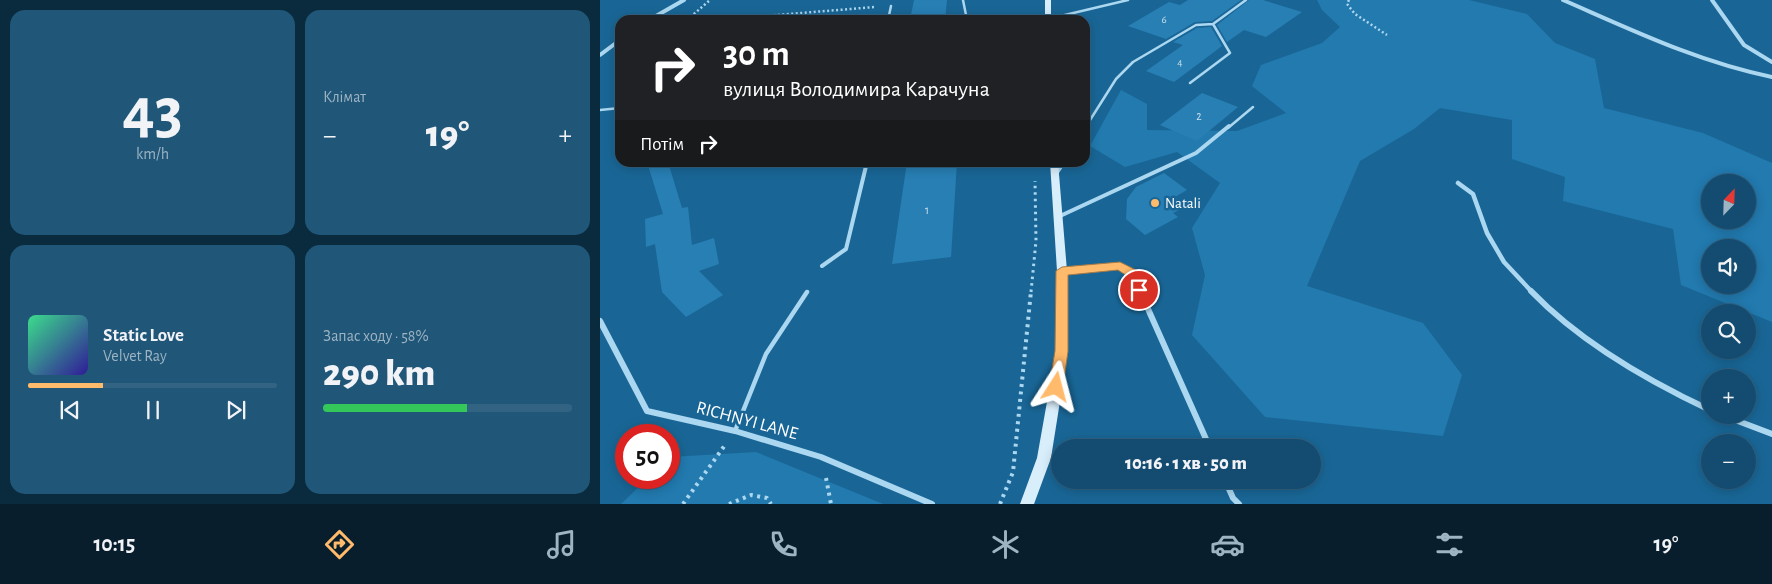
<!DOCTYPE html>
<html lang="uk">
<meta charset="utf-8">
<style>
:root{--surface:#134c70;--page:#205678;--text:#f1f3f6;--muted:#9db4c3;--line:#326383;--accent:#ffba6b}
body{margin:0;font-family:"Alegreya Sans",sans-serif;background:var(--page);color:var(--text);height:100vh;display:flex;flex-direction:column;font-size:19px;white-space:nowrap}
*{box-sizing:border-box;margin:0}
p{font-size:16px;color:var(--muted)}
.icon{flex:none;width:28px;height:28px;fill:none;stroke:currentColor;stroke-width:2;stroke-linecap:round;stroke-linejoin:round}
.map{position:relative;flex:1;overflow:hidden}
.panel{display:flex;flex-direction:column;gap:10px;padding:10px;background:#0a2a3e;width:600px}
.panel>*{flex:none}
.guide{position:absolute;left:15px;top:15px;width:475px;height:152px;border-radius:15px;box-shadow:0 2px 12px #0003,0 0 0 1px var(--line);background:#202124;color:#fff;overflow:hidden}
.needle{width:32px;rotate:23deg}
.controls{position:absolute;left:1101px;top:174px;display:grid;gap:10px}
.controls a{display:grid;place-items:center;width:55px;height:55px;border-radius:50%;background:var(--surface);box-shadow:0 2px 12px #0003,0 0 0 1px var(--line);font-size:25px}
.speed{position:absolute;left:15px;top:424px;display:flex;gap:10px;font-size:25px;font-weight:700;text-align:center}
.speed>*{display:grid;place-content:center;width:65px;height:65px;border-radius:50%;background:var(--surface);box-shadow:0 2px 12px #0003,0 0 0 1px var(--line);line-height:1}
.speed .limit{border:8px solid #d22;background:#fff;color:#111}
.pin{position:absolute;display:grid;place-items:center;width:42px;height:42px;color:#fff;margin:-21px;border:2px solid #fff;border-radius:50%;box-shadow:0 1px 5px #0007}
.me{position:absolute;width:55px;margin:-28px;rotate:9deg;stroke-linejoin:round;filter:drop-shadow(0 0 4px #0008)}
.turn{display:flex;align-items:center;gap:18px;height:105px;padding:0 25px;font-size:22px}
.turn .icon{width:65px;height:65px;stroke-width:2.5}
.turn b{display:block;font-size:35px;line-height:42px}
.then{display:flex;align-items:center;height:48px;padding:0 25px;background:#0003;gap:10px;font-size:19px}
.big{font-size:38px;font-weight:800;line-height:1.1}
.panel .tile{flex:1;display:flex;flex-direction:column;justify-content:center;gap:8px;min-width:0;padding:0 18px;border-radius:15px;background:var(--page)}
.panel .dial{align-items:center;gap:0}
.dial b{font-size:65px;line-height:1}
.song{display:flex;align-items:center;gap:15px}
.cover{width:60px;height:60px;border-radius:8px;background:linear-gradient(135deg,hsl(150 70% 55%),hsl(250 70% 35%))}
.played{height:5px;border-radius:2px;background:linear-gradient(90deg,var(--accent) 30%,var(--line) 30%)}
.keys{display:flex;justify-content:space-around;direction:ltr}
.heat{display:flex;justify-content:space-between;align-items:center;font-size:28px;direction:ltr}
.charge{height:8px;border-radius:4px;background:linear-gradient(90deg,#34c759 58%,var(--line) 0)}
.panel .tiles{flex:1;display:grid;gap:10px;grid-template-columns:repeat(2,1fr)}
.trip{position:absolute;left:451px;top:439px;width:270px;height:50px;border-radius:25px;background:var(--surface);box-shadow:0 2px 12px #0003,0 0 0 1px var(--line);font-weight:800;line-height:50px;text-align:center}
.tab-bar{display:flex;height:80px;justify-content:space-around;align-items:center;background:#081e2d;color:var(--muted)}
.tab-bar .icon{width:35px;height:35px}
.tab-bar .on{color:var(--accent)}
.tab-bar b{font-size:22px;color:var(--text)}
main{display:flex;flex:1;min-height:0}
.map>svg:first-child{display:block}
.green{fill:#227aaf;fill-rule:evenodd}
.building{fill:#287fb4}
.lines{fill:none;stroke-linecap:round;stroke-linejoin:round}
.path-far2{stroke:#abd7f0;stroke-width:2.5;stroke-dasharray:2 2.5;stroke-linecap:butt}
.path-far1{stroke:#abd7f0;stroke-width:3;stroke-dasharray:2.5 4;stroke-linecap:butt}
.path{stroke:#abd7f0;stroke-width:4;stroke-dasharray:3 4.5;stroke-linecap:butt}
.lane-far2{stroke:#abd7f0;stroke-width:2.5}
.lane-far1{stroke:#abd7f0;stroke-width:4}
.lane{stroke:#abd7f0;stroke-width:4.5}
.street-far2{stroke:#abd7f0;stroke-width:4}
.street-far1{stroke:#abd7f0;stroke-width:4.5}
.street{stroke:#abd7f0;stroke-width:6}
.secondary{fill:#d9eefb;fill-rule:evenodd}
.route{fill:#ffba6b;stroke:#a67946}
.poi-dot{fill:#ffba6b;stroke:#196696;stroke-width:2}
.labels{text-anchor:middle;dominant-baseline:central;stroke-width:5;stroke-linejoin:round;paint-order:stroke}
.far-number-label{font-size:11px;fill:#c9dfec}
.number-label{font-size:12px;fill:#c9dfec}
.poi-label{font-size:15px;fill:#fff;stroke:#196696;text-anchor:start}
.near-street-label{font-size:18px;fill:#fff;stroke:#196696}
</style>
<main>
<section class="panel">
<div class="tiles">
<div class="tile dial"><b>43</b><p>km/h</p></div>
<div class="tile"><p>Клімат</p>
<div class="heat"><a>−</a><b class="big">19°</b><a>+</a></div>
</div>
<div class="tile">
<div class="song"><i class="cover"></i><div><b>Static Love</b><p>Velvet Ray</p></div></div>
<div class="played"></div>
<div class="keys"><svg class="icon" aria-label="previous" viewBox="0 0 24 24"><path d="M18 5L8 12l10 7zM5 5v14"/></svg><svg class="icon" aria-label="pause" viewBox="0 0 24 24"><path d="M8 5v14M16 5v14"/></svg><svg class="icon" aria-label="next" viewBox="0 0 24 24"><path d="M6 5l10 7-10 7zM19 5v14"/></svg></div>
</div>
<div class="tile"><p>Запас ходу · 58%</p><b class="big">290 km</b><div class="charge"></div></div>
</div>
</section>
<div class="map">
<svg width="1172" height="504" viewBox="0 0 1172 504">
<rect width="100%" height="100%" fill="#196696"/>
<path class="green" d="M 717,0 L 869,0 L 927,14 L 955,43 L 995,59 L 1004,108 L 1103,133 L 1172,163 L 1172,322 L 1081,285 L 1073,229 L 963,201 L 965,177 L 912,159 L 912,120 L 840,108 L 814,129 L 760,161 L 707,286 L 823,323 L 862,375 L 843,436 L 665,417 L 592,335 L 605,275 L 592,228 L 620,183 L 577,152 L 525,167 L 490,146 L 521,90 L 547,104 L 547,130 L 637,131 L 686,113 L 652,86 L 661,65 L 722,43 L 740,27 L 722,10 ZM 1110,182 L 1148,182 L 1148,220 L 1110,220 ZM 1110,248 L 1148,248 L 1148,285 L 1110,285 Z
M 156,452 L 283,504 L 21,504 L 48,478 L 69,478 L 70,457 Z"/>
<path class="building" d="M 314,0 L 347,0 L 345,20 L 310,20 Z
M 588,0 L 641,0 L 612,21 L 595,22 L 566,39 L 528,26 L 569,2 L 580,5 Z
M 649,0 L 663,0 L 702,12 L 666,37 L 644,30 L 627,42 L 617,25 Z
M 611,27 L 622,46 L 574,82 L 546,71 L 583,45 L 573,42 L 597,28 Z
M 602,93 L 638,107 L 597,141 L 560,125 Z
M 47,162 L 68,162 L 82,208 L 88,207 L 92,245 L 114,238 L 119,264 L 99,271 L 123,295 L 86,317 L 62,292 L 55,244 L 46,247 L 45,219 L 63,214 Z
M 307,162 L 357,162 L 351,257 L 292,264 Z
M 564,173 L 587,190 L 575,197 L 587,206 L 573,213 L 578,217 L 545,235 L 526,219 L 527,199 L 536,187 Z"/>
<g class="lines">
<path class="path-far2" d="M 749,0 L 747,4 L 755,14 L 787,35
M 87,20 L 110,0
M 115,20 L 275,7"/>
<path class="path-far1" d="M 431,292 L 436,241 L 435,181"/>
<path class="path" d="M 226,478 L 231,504
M 83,504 L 125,445
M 129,504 L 151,495 L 167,498 L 171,504
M 400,504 L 413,472 L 431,291"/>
<path class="lane-far2" d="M 363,0 L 367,20
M 448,19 L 528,0
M 288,20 L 291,6
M 590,83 L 630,53 L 613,24
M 0,110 L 20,108
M 485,128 L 516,79 L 533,62 L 596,25 L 613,24 L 646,0
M 628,128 L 653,107"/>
<path class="lane-far1" d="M 485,128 L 486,126
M 456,174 L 464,162
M 460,216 L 596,153 L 629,126
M 222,266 L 246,249 L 267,162"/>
<path class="lane" d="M 135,431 L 166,354 L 207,292"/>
<path class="street-far2" d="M 963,0 C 1032,30 1098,62 1172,77
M 1112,0 L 1144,45 L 1172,62
M 49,20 L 84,0
M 0,55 L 20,40"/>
<path class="street-far1" d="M 858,183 L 873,194 L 887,233 L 904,262 L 932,292
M 462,271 L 520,266 L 532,273 L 540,292"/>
<path class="street" d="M 540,291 L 610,448
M 931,291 C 980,342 1046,380 1110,410
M 0,321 L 47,411 L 135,431 L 221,457 L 332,504
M 1122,415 L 1172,434
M 625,480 L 633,498 L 639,504"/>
<path class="secondary" d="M 445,0 L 451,0 L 451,20 L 445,20 Z
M 450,162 L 458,162 L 467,271 L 468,351 L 451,458 L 434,504 L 420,504 L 437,458 L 456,351 L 457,271 Z"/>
</g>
<path class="route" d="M 520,262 L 536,270 L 545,290 L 544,293 L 535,293 L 527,276 L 518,270 L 468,275 L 468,351 L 463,387 L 461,391 L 451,391 L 449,387 L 455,351 L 456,271 L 462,267 Z"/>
<circle class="poi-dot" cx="555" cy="203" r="5"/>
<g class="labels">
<g class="far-number-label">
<text x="564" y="19">6</text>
<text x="580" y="62">4</text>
</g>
<g class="number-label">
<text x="599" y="116">2</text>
<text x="327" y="210">1</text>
</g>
<g class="poi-label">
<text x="565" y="203">Natali</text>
</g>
<g class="near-street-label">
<text transform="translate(147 421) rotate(15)">RICHNYI LANE</text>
</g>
</g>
</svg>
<div class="controls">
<a><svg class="needle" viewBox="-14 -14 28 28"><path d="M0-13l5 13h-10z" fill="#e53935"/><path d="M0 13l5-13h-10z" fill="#9db4c3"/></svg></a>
<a><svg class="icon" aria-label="sound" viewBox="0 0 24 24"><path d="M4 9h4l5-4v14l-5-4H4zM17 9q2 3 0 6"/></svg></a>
<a><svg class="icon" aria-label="search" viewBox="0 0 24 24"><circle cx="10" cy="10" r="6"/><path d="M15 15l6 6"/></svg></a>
<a>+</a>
<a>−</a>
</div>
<div class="speed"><div class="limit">50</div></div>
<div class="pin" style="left:539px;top:290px;background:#d93025"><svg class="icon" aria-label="arrive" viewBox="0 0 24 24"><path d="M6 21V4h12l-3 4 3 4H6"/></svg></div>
<svg class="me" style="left:456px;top:387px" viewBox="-20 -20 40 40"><path d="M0-17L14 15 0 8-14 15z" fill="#ffba6b" stroke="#fff" stroke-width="4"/></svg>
<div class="trip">10:16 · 1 хв · 50 m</div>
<div class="guide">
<div class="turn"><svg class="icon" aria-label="right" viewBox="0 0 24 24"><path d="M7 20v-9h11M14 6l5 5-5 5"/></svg><div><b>30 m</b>вулиця Володимира Карачуна</div></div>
<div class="then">Потім<svg class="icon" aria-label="right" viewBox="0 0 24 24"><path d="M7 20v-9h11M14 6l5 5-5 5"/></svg></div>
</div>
</div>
</main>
<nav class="tab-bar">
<b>10:15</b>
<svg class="icon on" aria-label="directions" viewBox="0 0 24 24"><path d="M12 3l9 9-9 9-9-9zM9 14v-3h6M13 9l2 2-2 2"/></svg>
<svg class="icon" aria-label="music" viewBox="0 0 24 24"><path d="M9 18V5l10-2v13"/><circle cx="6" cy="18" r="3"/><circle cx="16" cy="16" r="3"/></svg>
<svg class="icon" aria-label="phone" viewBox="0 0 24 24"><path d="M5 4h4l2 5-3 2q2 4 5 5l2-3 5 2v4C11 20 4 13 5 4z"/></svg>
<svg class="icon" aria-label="climate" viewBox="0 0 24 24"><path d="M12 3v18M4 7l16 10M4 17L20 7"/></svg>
<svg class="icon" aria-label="car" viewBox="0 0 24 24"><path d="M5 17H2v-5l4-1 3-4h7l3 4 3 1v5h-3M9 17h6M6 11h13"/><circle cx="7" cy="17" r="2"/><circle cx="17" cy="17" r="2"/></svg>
<svg class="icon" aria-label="filters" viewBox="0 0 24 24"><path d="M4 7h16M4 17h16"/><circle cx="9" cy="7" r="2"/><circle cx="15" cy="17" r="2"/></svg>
<b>19°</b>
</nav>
